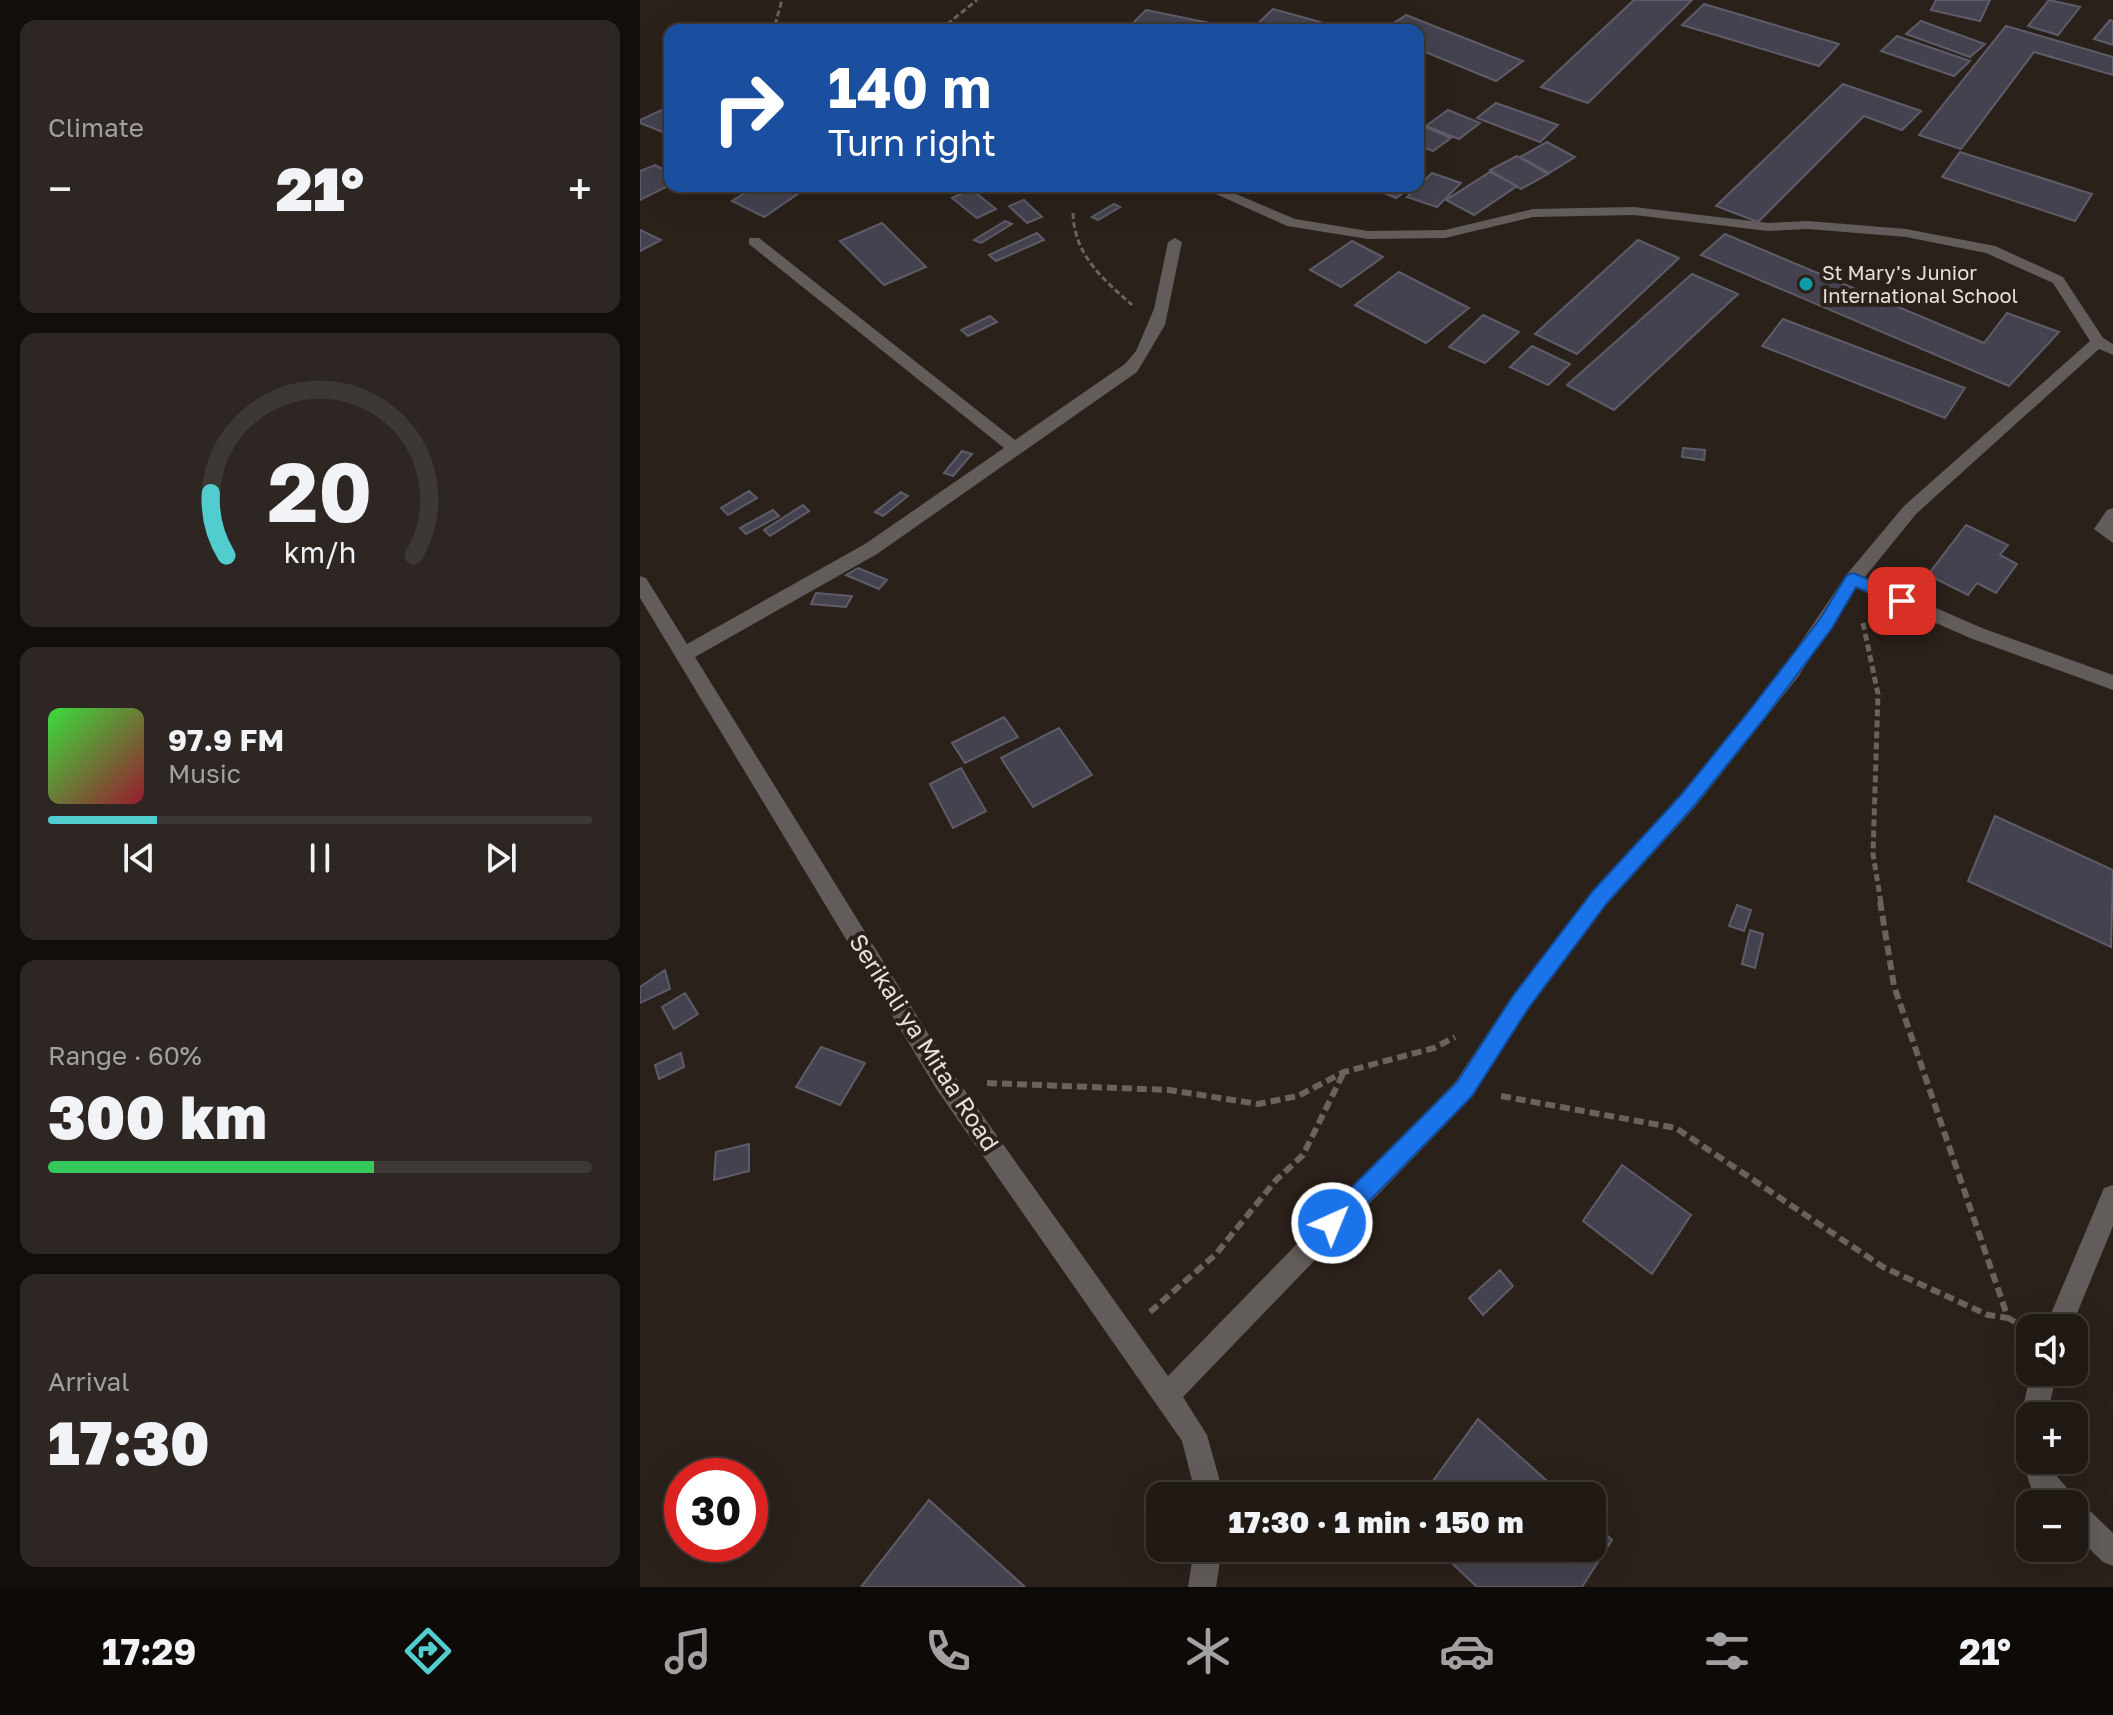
<!DOCTYPE html>
<meta charset="utf-8">
<style>
:root{--surface:#201914;--page:#2d2622;--text:#f1f3f6;--muted:#a2a0a0;--line:#3d3834;--accent:#52cdcf}
body{margin:0;font-family:"Golos Text",sans-serif;background:var(--page);color:var(--text);height:100vh;display:flex;flex-direction:column;font-size:30px;white-space:nowrap}
*{box-sizing:border-box;margin:0}
p{font-size:26px;color:var(--muted)}
.icon{flex:none;width:44px;height:44px;fill:none;stroke:currentColor;stroke-width:2;stroke-linecap:round;stroke-linejoin:round}
.map{position:relative;flex:1;overflow:hidden}
.side{display:flex;flex-direction:column;gap:20px;padding:20px;background:#120e0b;width:640px}
.side>*{flex:none}
.banner{position:absolute;left:24px;top:24px;width:760px;height:168px;border-radius:16px;box-shadow:0 8px 32px #0002,0 0 0 2px var(--line);background:#1a4fa0;color:#fff;overflow:hidden}
.tools{position:absolute;left:1376px;top:1314px;display:grid;gap:16px}
.tools a{display:grid;place-items:center;width:72px;height:72px;border-radius:16px;background:var(--surface);box-shadow:0 8px 32px #0002,0 0 0 2px var(--line);font-size:40px}
.speed{position:absolute;left:24px;top:1458px;display:flex;gap:16px;font-size:40px;font-weight:700;text-align:center}
.speed>*{display:grid;place-content:center;width:104px;height:104px;border-radius:50%;background:var(--surface);box-shadow:0 8px 32px #0002,0 0 0 2px var(--line);line-height:1}
.speed .limit{border:12px solid #d22;background:#fff;color:#111}
.pin{position:absolute;display:grid;place-items:center;width:68px;height:68px;color:#fff;margin:-34px;border-radius:16px;box-shadow:0 4px 12px #0006}
.me{position:absolute;width:88px;margin:-44px;rotate:44deg;stroke-linejoin:round;filter:drop-shadow(0 0 6px #0008)}
.turn{display:flex;align-items:center;gap:28px;height:168px;padding:0 32px;font-size:36px}
.turn .icon{width:104px;height:104px;stroke-width:2.5}
.turn b{display:block;font-size:56px;line-height:68px}
.big{font-size:60px;font-weight:800;line-height:1.1}
.side .widget{flex:1;display:flex;flex-direction:column;justify-content:center;gap:12px;min-width:0;padding:0 28px;border-radius:16px;background:var(--page)}
.side .dial{align-items:center;gap:0}
.dial svg{height:208px;overflow:visible;fill:none;stroke:var(--line);stroke-width:7;stroke-linecap:round;text-anchor:middle}
.dial text{fill:var(--text);stroke:none}
.song{display:flex;align-items:center;gap:24px}
.cover{width:96px;height:96px;border-radius:12px;background:linear-gradient(135deg,hsl(120 70% 55%),hsl(350 70% 35%))}
.played{height:8px;border-radius:4px;background:linear-gradient(90deg,var(--accent) 20%,var(--line) 20%)}
.keys{display:flex;justify-content:space-around;direction:ltr}
.heat{display:flex;justify-content:space-between;align-items:center;font-size:44px;direction:ltr}
.charge{height:12px;border-radius:6px;background:linear-gradient(90deg,#34c759 60%,var(--line) 0)}
.trip{position:absolute;left:506px;top:1482px;width:460px;height:80px;border-radius:16px;background:var(--surface);box-shadow:0 8px 32px #0002,0 0 0 2px var(--line);font-weight:800;line-height:80px;text-align:center}
.tab-bar{display:flex;height:128px;justify-content:space-around;align-items:center;background:#0d0a08;color:var(--muted)}
.tab-bar .icon{width:56px;height:56px}
.tab-bar .selected{color:var(--accent)}
.tab-bar b{font-size:36px;color:var(--text)}
main{display:flex;flex:1;min-height:0}
.map>svg:first-child{display:block}
.building{fill:#44424e;stroke:#5e5c68;stroke-width:2}
.lines{fill:none;stroke-linecap:round;stroke-linejoin:round}
.path-far2{stroke:#6b625d;stroke-width:3;stroke-dasharray:6 3;stroke-linecap:butt}
.path-far1{stroke:#6b625d;stroke-width:5;stroke-dasharray:7 4;stroke-linecap:butt}
.path{stroke:#6b625d;stroke-width:6;stroke-dasharray:10 5;stroke-linecap:butt}
.minor{fill:#625c5a;fill-rule:evenodd}
.route{fill:#1a73e8;stroke:#114b97;stroke-width:2}
.culture-dot{fill:#0f9aa8;stroke:#2b211b;stroke-width:3}
.labels{text-anchor:middle;dominant-baseline:central;stroke-width:8;stroke-linejoin:round;paint-order:stroke}
.far-poi-label{font-size:20px;fill:#e6dfdb;stroke:#2b211b;text-anchor:start}
.street-label{font-size:24px;fill:#e6dfdb;stroke:#2b211b}
</style>
<main>
<section class="side">
<div class="widget"><p>Climate</p>
<div class="heat"><a>−</a><b class="big">21°</b><a>+</a></div>
</div>
<div class="widget dial"><svg viewBox="0 0 100 80">
<path d="M14 69A42 42 0 1 1 86 69"/>
<path d="M14 69A42 42 0 0 1 8 45" stroke="#52cdcf"/>
<text x="50" y="56" font-size="32" font-weight="700">20</text>
<text x="50" y="72" font-size="11">km/h</text>
</svg></div>
<div class="widget">
<div class="song"><i class="cover"></i><div><b>97.9 FM</b><p>Music</p></div></div>
<div class="played"></div>
<div class="keys"><svg class="icon" aria-label="previous" viewBox="0 0 24 24"><path d="M18 5L8 12l10 7zM5 5v14"/></svg><svg class="icon" aria-label="pause" viewBox="0 0 24 24"><path d="M8 5v14M16 5v14"/></svg><svg class="icon" aria-label="next" viewBox="0 0 24 24"><path d="M6 5l10 7-10 7zM19 5v14"/></svg></div>
</div>
<div class="widget"><p>Range · 60%</p><b class="big">300 km</b><div class="charge"></div></div>
<div class="widget"><p>Arrival</p><b class="big">17:30</b></div>
</section>
<div class="map">
<svg width="1473" height="1587" viewBox="0 0 1473 1587">
<rect width="100%" height="100%" fill="#2b211b"/>
<path class="building" d="M 994,0 L 1052,0 L 948,103 L 901,87 Z
M 1296,0 L 1350,0 L 1340,21 L 1291,10 Z
M 1409,0 L 1440,7 L 1418,35 L 1388,26 Z
M 1064,4 L 1199,44 L 1179,66 L 1042,25 Z
M 633,9 L 680,22 L 671,30 L 611,30 Z
M 506,10 L 574,24 L 569,30 L 486,30 Z
M 766,15 L 883,61 L 856,81 L 778,49 L 778,30 L 743,30 Z
M 1470,20 L 1473,21 L 1473,45 L 1454,39 Z
M 1281,21 L 1345,44 L 1330,57 L 1266,34 Z
M 1366,26 L 1473,57 L 1473,75 L 1394,52 L 1321,149 L 1279,135 Z
M 1257,36 L 1330,61 L 1314,76 L 1241,51 Z
M 1203,84 L 1281,111 L 1262,130 L 1224,116 L 1118,222 L 1076,206 Z
M 856,103 L 918,125 L 900,142 L 837,118 Z
M 30,106 L 30,135 L 0,123 L 0,120 Z
M 808,110 L 840,123 L 819,139 L 786,126 Z
M 778,124 L 811,138 L 793,151 L 778,145 Z
M 907,142 L 935,157 L 909,173 L 880,157 Z
M 1320,152 L 1452,194 L 1435,221 L 1302,177 Z
M 877,156 L 908,174 L 881,189 L 850,170 Z
M 15,165 L 30,173 L 30,185 L 0,200 L 0,171 Z
M 850,172 L 877,186 L 834,215 L 806,200 Z
M 792,173 L 821,183 L 797,207 L 767,197 Z
M 116,186 L 166,186 L 168,187 L 124,217 L 92,201 Z
M 738,186 L 772,186 L 756,198 L 735,189 Z
M 331,189 L 356,209 L 337,218 L 312,198 Z
M 384,200 L 402,217 L 387,223 L 369,206 Z
M 474,204 L 480,207 L 458,220 L 452,217 Z
M 365,221 L 372,224 L 341,243 L 334,240 Z
M 242,223 L 286,267 L 244,285 L 200,241 Z
M 0,230 L 21,240 L 0,251 Z
M 397,233 L 404,240 L 356,261 L 349,255 Z
M 1085,234 L 1344,343 L 1367,313 L 1419,332 L 1369,386 L 1061,255 Z
M 998,240 L 1039,258 L 937,354 L 895,334 Z
M 712,241 L 743,257 L 701,287 L 670,270 Z
M 759,272 L 829,308 L 786,343 L 715,305 Z
M 1052,274 L 1098,294 L 974,410 L 927,385 Z
M 843,315 L 879,332 L 845,363 L 809,347 Z
M 350,316 L 357,322 L 328,336 L 321,330 Z
M 1143,319 L 1325,388 L 1305,418 L 1122,346 Z
M 892,346 L 930,364 L 908,385 L 870,367 Z
M 1043,448 L 1065,450 L 1064,460 L 1042,457 Z
M 322,451 L 332,454 L 313,476 L 304,473 Z
M 109,491 L 117,498 L 88,515 L 81,508 Z
M 261,492 L 268,496 L 243,516 L 235,512 Z
M 163,505 L 169,511 L 130,536 L 124,530 Z
M 133,510 L 139,516 L 106,534 L 100,528 Z
M 1326,525 L 1368,545 L 1360,555 L 1377,564 L 1356,593 L 1337,583 L 1328,595 L 1288,575 Z
M 218,568 L 247,580 L 239,589 L 206,575 Z
M 176,593 L 212,596 L 206,607 L 171,604 Z
M 364,717 L 378,737 L 325,763 L 312,743 Z
M 419,728 L 452,775 L 393,807 L 361,758 Z
M 321,768 L 346,811 L 313,828 L 290,784 Z
M 1355,816 L 1473,870 L 1471,947 L 1328,881 Z
M 1097,905 L 1111,910 L 1104,931 L 1089,926 Z
M 1110,930 L 1123,934 L 1115,968 L 1102,964 Z
M 25,970 L 30,989 L 0,1003 L 0,987 Z
M 45,993 L 58,1014 L 34,1029 L 22,1007 Z
M 181,1047 L 225,1063 L 200,1105 L 156,1087 Z
M 41,1053 L 44,1067 L 19,1079 L 15,1065 Z
M 109,1144 L 109,1171 L 74,1180 L 76,1152 Z
M 982,1165 L 1051,1215 L 1012,1274 L 943,1221 Z
M 860,1270 L 873,1286 L 843,1315 L 829,1298 Z
M 838,1419 L 924,1496 L 782,1496 Z
M 289,1500 L 385,1587 L 221,1587 Z
M 952,1522 L 972,1540 L 942,1587 L 837,1587 L 796,1548 L 952,1548 Z"/>
<g class="lines">
<path class="path-far2" d="M 135,25 L 142,0
M 300,30 L 337,0
M 433,213 C 434,255 463,279 492,305"/>
<path class="path-far1" d="M 1223,623 L 1238,694 L 1233,854 L 1241,903"/>
<path class="path" d="M 1240,901 L 1254,986 L 1368,1318 L 1382,1326
M 347,1083 L 529,1090 L 618,1104 L 658,1096 L 704,1072 L 794,1048 L 815,1037
M 861,1096 L 1036,1128 L 1243,1267 L 1348,1315 L 1368,1318
M 510,1312 L 576,1254 L 636,1180 L 663,1155 L 703,1074"/>
<path class="minor" d="M 558,186 L 577,186 L 655,219 L 728,231 L 805,230 L 893,209 L 994,207 L 1128,223 L 1168,221 L 1266,229 L 1355,246 L 1423,277 L 1463,338 L 1473,344 L 1473,355 L 1459,349 L 1276,514 L 1225,577 L 1342,628 L 1473,675 L 1473,690 L 1330,638 L 1216,588 L 1158,677 L 1055,807 L 967,904 L 888,1010 L 832,1097 L 543,1397 L 567,1435 L 584,1496 L 556,1496 L 542,1441 L 297,1090 L 0,598 L 0,576 L 6,578 L 47,644 L 225,544 L 364,448 L 109,244 L 109,238 L 119,238 L 375,440 L 485,364 L 496,351 L 514,309 L 528,242 L 535,238 L 542,242 L 525,325 L 497,372 L 237,554 L 55,657 L 313,1074 L 528,1376 L 816,1081 L 872,996 L 953,890 L 1041,795 L 1144,667 L 1207,574 L 1264,506 L 1450,341 L 1413,283 L 1346,253 L 1266,237 L 1168,229 L 1128,231 L 994,215 L 893,217 L 805,238 L 728,239 L 647,226 Z
M 1473,508 L 1473,543 L 1454,529 L 1467,510 Z
M 1473,1185 L 1473,1226 L 1431,1328 L 1405,1328 L 1464,1188 Z
M 1391,1372 L 1417,1372 L 1407,1416 L 1390,1416 L 1390,1460 L 1408,1460 C 1414,1478 1429,1486 1436,1502 L 1444,1505 L 1473,1533 L 1473,1566 L 1463,1562 L 1434,1534 L 1434,1504 L 1404,1504 L 1393,1494 L 1382,1460 L 1384,1455 C 1374,1447 1374,1431 1384,1422 L 1381,1416 Z
M 554,1548 L 582,1548 L 576,1587 L 548,1587 Z"/>
</g>
<path class="route" d="M 1213,573 L 1268,596 L 1271,601 L 1262,607 L 1216,587 L 1192,628 L 1123,720 L 1054,806 L 967,903 L 887,1010 L 832,1096 L 700,1231 L 692,1234 L 684,1231 L 681,1223 L 684,1215 L 817,1082 L 873,996 L 953,891 L 1041,795 L 1110,710 L 1180,619 L 1207,575 Z"/>
<circle class="culture-dot" cx="1166" cy="284" r="8"/>
<g class="labels">
<g class="far-poi-label">
<text x="1182" y="272">St Mary's Junior<tspan x="1182" dy="23">International School</tspan></text>
</g>
<g class="street-label">
<text transform="translate(285 1042) rotate(57)">Serikali ya Mitaa Road</text>
</g>
</g>
</svg>
<div class="tools">
<a><svg class="icon" aria-label="sound" viewBox="0 0 24 24"><path d="M4 9h4l5-4v14l-5-4H4zM17 9q2 3 0 6"/></svg></a>
<a>+</a>
<a>−</a>
</div>
<div class="speed"><div class="limit">30</div></div>
<div class="pin" style="left:1262px;top:601px;background:#d93025"><svg class="icon" aria-label="arrive" viewBox="0 0 24 24"><path d="M6 21V4h12l-3 4 3 4H6"/></svg></div>
<svg class="me" style="left:692px;top:1223px" viewBox="-20 -20 40 40"><circle r="17" fill="#1a73e8" stroke="#fff" stroke-width="3"/><path d="M0-11L8 9 0 5-8 9z" fill="#fff"/></svg>
<div class="trip">17:30 · 1 min · 150 m</div>
<div class="banner">
<div class="turn"><svg class="icon" aria-label="right" viewBox="0 0 24 24"><path d="M7 20v-9h11M14 6l5 5-5 5"/></svg><div><b>140 m</b>Turn right</div></div>
</div>
</div>
</main>
<nav class="tab-bar">
<b>17:29</b>
<svg class="icon selected" aria-label="directions" viewBox="0 0 24 24"><path d="M12 3l9 9-9 9-9-9zM9 14v-3h6M13 9l2 2-2 2"/></svg>
<svg class="icon" aria-label="music" viewBox="0 0 24 24"><path d="M9 18V5l10-2v13"/><circle cx="6" cy="18" r="3"/><circle cx="16" cy="16" r="3"/></svg>
<svg class="icon" aria-label="phone" viewBox="0 0 24 24"><path d="M5 4h4l2 5-3 2q2 4 5 5l2-3 5 2v4C11 20 4 13 5 4z"/></svg>
<svg class="icon" aria-label="climate" viewBox="0 0 24 24"><path d="M12 3v18M4 7l16 10M4 17L20 7"/></svg>
<svg class="icon" aria-label="car" viewBox="0 0 24 24"><path d="M5 17H2v-5l4-1 3-4h7l3 4 3 1v5h-3M9 17h6M6 11h13"/><circle cx="7" cy="17" r="2"/><circle cx="17" cy="17" r="2"/></svg>
<svg class="icon" aria-label="filters" viewBox="0 0 24 24"><path d="M4 7h16M4 17h16"/><circle cx="9" cy="7" r="2"/><circle cx="15" cy="17" r="2"/></svg>
<b>21°</b>
</nav>
